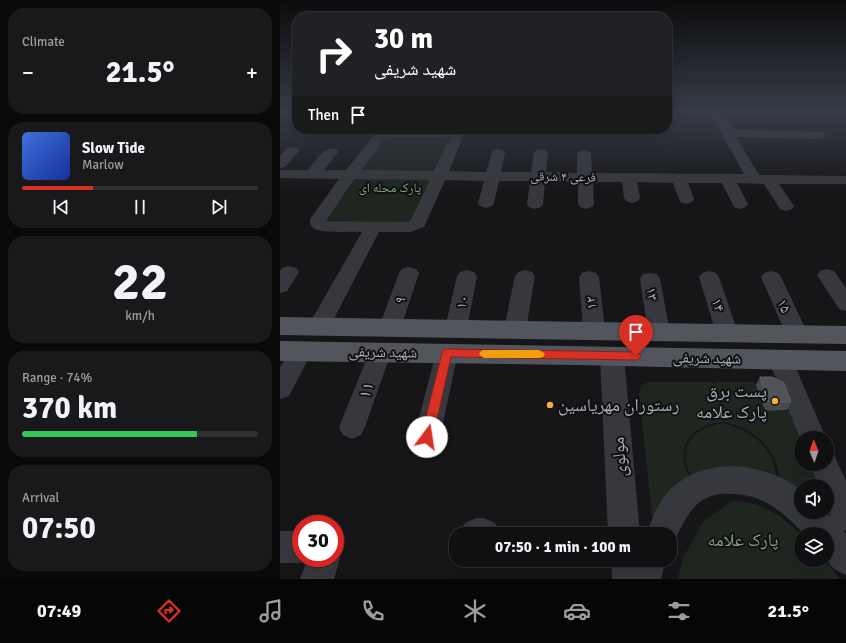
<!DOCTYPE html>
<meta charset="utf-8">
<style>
:root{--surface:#101012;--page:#19191b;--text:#f1f3f6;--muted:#9c9d9f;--line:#303032;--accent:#d93025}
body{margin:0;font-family:Signika,"Noto Naskh Arabic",sans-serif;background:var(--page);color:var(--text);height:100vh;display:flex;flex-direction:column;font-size:15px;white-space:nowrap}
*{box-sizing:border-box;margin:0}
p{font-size:13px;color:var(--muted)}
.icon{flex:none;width:22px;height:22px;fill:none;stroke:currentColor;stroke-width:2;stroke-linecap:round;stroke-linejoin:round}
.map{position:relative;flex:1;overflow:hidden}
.sheet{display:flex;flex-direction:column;gap:8px;padding:8px;background:#09090a;width:280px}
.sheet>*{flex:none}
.guide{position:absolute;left:12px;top:12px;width:380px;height:122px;border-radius:16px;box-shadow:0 4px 16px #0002,0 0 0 1px var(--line);background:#202124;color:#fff;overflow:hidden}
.needle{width:26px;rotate:358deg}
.tools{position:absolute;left:514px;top:431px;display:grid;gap:8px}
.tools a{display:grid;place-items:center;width:40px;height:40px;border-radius:50%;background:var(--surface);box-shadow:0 4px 16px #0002,0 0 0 1px var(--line);font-size:20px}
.speed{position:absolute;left:12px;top:515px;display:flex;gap:8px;font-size:20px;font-weight:700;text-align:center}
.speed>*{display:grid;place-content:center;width:52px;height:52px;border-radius:50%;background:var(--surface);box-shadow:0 4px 16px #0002,0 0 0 1px var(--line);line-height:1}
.speed .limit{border:6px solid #d22;background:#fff;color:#111}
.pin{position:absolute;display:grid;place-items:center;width:34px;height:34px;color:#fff;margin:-41px -17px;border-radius:50% 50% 50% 0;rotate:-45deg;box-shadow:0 0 4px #0007}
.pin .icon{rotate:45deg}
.me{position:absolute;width:44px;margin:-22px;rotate:14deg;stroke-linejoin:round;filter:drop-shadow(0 0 3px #0008)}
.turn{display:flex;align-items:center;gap:14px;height:84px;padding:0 16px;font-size:18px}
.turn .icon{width:52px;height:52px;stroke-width:2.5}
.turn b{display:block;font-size:28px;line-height:34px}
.then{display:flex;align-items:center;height:38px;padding:0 16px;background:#0003;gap:8px;font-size:15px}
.big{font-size:30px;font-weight:800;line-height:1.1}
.sheet .card{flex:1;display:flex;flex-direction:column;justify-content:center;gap:6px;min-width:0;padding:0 14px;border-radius:16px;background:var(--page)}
.sheet .dial{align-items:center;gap:0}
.dial b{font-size:52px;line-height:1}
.song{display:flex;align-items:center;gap:12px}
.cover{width:48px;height:48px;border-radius:6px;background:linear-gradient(135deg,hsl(220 70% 55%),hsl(230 70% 35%))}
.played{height:4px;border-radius:2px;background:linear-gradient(90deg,var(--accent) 30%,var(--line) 30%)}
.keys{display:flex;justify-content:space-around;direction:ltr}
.heat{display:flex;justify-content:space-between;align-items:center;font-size:22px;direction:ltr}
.charge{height:6px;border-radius:3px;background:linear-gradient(90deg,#34c759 74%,var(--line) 0)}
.trip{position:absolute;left:169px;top:527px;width:228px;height:40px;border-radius:16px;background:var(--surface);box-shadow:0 4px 16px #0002,0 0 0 1px var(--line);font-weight:800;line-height:40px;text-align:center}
.tab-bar{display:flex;height:64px;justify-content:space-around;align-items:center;background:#060607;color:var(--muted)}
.tab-bar .icon{width:28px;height:28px}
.tab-bar .on{color:var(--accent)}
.tab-bar b{font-size:18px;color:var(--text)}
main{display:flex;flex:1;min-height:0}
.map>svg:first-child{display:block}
.green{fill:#1e261f}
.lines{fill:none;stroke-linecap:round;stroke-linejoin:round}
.minor{fill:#37383d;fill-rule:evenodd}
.major{fill:#53555c;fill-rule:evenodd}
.wall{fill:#47494d}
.building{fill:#525359;stroke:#5f6168}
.route{fill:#d93025;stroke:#8d1f18}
.slow{fill:#f59e0b}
.poi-dot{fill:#f2b134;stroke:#111113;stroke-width:1.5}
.labels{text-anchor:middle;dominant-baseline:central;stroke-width:4;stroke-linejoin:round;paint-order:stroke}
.far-street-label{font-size:13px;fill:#a8adb8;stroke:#111113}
.far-park-label{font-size:13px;fill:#7fa381;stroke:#111113}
.street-label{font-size:15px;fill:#a8adb8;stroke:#111113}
.near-street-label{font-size:18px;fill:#a8adb8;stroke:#111113}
.near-poi-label{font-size:18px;fill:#a8adb8;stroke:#111113;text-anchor:end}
.near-park-label{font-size:18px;fill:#7fa381;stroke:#111113}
</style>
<main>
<section class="sheet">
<div class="card"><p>Climate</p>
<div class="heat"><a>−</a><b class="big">21.5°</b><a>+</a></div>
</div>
<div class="card">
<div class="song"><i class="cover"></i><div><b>Slow Tide</b><p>Marlow</p></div></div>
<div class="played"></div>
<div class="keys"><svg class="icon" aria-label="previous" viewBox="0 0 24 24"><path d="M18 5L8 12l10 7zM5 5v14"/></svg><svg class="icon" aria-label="pause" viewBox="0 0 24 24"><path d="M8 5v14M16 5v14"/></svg><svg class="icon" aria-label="next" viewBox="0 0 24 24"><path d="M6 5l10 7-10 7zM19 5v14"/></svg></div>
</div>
<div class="card dial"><b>22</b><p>km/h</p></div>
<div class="card"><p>Range · 74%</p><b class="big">370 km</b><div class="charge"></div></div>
<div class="card"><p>Arrival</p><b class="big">07:50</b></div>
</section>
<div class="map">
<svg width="566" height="579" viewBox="0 0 566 579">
<rect width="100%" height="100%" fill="#161618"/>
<path class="green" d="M 106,135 L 170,136 L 132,223 L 43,220 Z
M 368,382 L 431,382 L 433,383 L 444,422 C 409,425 394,448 410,479 L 373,525 L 359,393 L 361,386 Z
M 435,382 L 475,382 L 485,411 L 513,411 L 521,438 L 521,464 L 533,464 L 541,486 L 521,486 L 521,494 L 500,482 C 497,448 476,430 445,422 L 434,383 Z
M 444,423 C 475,432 495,449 497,482 L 413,479 C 395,449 412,427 444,423 Z
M 452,501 C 481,501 501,515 521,534 L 521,560 L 545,560 L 560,579 L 398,579 L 403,558 L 422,523 Z"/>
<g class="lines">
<path class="minor" d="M 429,111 L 441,111 L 452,129 L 544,132 L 545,135 L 544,138 L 539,139 L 456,137 L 479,175 L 566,176 L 566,184 L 499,184 L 514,206 L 512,209 L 506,211 L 500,209 L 484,184 L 457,183 L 468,204 L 466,207 L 460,209 L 454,207 L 442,183 L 408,183 L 414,199 L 412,202 L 406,204 L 400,202 L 393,183 L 357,182 L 360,198 L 358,201 L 352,203 L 346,201 L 344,198 L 342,182 L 313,182 L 314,204 L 312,207 L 306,209 L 300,207 L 298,204 L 298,182 L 265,181 L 263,204 L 261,207 L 255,209 L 249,207 L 247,204 L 250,181 L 219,181 L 214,203 L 212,206 L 206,208 L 200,206 L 198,203 L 204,181 L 165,180 L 144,227 L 131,232 L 99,232 L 47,332 L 39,334 L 31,332 L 28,326 L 82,232 C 71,231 41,234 33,228 C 30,225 30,223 30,219 L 59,179 L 0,178 L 0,170 L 28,170 C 36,161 43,146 56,149 L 58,152 L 44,170 L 66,170 L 98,130 L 169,129 L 180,131 L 183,137 L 169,171 L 206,172 L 213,150 L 218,149 L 223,150 L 225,153 L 221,172 L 251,172 L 254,153 L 256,150 L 261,149 L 266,150 L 268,153 L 266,172 L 297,173 L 297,154 L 299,151 L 304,150 L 309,151 L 311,154 L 312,173 L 464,174 ZM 107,137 L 170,137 L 154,171 L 81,170 ZM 74,179 L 150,180 L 131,220 L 128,222 L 46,221 Z
M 12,147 L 17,148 L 19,151 L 5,167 L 0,168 L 0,156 L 7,148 Z
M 9,266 L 16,268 L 19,272 L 7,291 L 0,293 L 0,271 L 2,268 Z
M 129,267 L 136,269 L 139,273 L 121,327 L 118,333 L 110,335 L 102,333 L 99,327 L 119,273 L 122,269 Z
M 547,269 L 554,271 L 566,288 L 566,311 L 559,309 L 537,275 L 540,271 Z
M 187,270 L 194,272 L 197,276 L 187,328 L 184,334 L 176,336 L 168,334 L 165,328 L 177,276 L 180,272 Z
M 245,270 L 252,272 L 255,276 L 246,329 L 243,335 L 235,337 L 227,335 L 224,329 L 235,276 L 238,272 Z
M 309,271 L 316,273 L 319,277 L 325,330 L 322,336 L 314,338 L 306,336 L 303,330 L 299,277 L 302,273 Z
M 429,271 L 436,273 L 439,277 L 458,333 L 455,339 L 447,341 L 439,339 L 436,333 L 419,277 L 422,273 Z
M 491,271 L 498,273 L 501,277 L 528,334 L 525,340 L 517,342 L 509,340 L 506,334 L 481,277 L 484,273 Z
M 370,273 L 377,274 L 380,279 L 390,332 L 387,338 L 379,340 L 371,338 L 368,332 L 360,279 L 363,274 Z
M 21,343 L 29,346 L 32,352 L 9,396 L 0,399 L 0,367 L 13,346 Z
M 100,344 L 108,347 L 111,353 L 85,427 L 81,435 L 72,439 L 63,435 L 59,427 L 89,353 L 92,347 Z
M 167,344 L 175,347 L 178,353 L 160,437 L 156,446 L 147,449 L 138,446 L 134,437 L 156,353 L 159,347 Z
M 332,347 L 340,350 L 344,356 L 360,534 L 328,534 L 320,356 L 324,350 Z
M 500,350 L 508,353 L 512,359 L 546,438 L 521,438 L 521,441 L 488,359 L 492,353 Z
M 547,452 L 554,455 L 566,481 L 566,531 L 563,530 L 566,534 L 566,575 C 542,565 547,557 547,534 L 524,534 C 503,512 483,494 451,494 C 441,493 430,495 421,501 C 407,512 400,529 393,545 L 390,546 L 390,534 L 366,534 C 372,520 377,505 387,493 C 422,455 482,461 521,490 L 521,512 L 546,512 L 551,517 L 547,507 L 547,486 L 539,486 L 530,464 L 547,464 Z
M 196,518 L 204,518 L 215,523 L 220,534 L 180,534 L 185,523 Z
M 0,531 L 21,531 L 21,558 L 55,558 L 55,547 L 60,558 L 54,579 L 20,579 L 27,560 L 21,563 L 0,563 Z
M 331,560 L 386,560 L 381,579 L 332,579 Z"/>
<path class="major" d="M 0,317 L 566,326 L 566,344 L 0,335 Z
M 0,341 L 566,351 L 566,371 L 296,365 L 0,361 Z"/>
</g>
<path class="wall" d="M 480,377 L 511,402 L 507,410 L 485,411 L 476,385 Z"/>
<path class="building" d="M 480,377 L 492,377 L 504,383 L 511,402 L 489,402 Z"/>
<linearGradient id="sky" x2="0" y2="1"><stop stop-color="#0c0c0d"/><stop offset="0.58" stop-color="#363c48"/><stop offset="1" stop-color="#363c48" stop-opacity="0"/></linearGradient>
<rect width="566" height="192" fill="url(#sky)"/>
<path class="route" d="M 167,349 L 356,352 L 359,353 L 361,356 L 359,359 L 356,360 L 171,357 L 153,437 L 151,440 L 147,442 L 142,440 L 141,437 L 162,353 L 163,350 Z"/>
<path class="slow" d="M 204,350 L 259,350 L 263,352 L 265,354 L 263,357 L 259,358 L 204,358 L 201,356 L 199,354 L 201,351 Z"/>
<g class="poi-dot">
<circle cx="495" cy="401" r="4"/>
<circle cx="270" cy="405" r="4"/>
</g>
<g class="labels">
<g class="far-street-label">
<text transform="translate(283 177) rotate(1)">فرعی ۴ شرقی</text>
</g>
<g class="far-park-label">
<text x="110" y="188">پارک محله ای</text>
</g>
<g class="street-label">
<text transform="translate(372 294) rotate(80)">۱۳</text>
<text transform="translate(120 300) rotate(-71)">۹</text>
<text transform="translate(182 302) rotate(-78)">۱۰</text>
<text transform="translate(311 303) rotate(-94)">۱۲</text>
<text transform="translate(438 305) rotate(72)">۱۴</text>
<text transform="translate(504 306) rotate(65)">۱۵</text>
<text transform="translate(103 352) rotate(1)">شهید شریفی</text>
<text transform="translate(427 358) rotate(1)">شهید شریفی</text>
</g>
<g class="near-street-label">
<text transform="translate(86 390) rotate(-70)">۱۱</text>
<text transform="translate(339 457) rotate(-94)">مولوی</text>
</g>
<g class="near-poi-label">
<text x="487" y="391">پست برق<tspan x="487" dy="21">پارک علامه</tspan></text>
<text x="278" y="405" text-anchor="start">رستوران مهریاسین</text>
</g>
<g class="near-park-label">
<text x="463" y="540">پارک علامه</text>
</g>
</g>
</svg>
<div class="tools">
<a><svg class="needle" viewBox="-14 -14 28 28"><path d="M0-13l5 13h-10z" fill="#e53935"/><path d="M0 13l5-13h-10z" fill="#9c9d9f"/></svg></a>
<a><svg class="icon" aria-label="sound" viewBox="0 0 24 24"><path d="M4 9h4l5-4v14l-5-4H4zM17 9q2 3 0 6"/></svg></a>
<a><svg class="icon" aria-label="layers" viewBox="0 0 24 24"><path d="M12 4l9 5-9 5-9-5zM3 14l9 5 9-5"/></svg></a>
</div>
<div class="speed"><div class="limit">30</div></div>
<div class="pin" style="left:356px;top:356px;background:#d93025"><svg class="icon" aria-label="arrive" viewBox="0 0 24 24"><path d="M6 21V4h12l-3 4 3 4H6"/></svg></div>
<svg class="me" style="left:147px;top:437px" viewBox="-20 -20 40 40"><circle r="19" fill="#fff"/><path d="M0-13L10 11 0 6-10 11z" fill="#d93025"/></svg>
<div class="trip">07:50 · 1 min · 100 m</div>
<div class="guide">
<div class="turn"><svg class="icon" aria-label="right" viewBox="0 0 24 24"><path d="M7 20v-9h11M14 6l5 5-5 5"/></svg><div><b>30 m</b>شهید شریفی</div></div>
<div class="then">Then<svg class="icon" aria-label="arrive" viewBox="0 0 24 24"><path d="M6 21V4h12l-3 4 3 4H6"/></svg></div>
</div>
</div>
</main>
<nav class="tab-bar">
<b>07:49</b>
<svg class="icon on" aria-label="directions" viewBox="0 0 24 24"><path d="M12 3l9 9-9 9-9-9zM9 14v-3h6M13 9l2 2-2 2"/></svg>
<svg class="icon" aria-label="music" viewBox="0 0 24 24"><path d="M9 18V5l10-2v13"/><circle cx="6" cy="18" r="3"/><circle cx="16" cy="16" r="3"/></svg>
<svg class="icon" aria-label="phone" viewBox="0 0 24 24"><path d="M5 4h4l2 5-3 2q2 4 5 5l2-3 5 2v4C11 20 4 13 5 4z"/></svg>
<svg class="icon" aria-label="climate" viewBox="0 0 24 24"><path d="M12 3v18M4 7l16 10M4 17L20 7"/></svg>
<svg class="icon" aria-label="car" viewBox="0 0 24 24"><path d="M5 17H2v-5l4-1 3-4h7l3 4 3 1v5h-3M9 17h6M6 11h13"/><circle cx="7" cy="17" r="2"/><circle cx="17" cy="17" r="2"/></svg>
<svg class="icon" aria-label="filters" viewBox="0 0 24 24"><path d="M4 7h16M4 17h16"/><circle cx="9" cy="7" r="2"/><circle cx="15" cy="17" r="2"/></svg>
<b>21.5°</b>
</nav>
